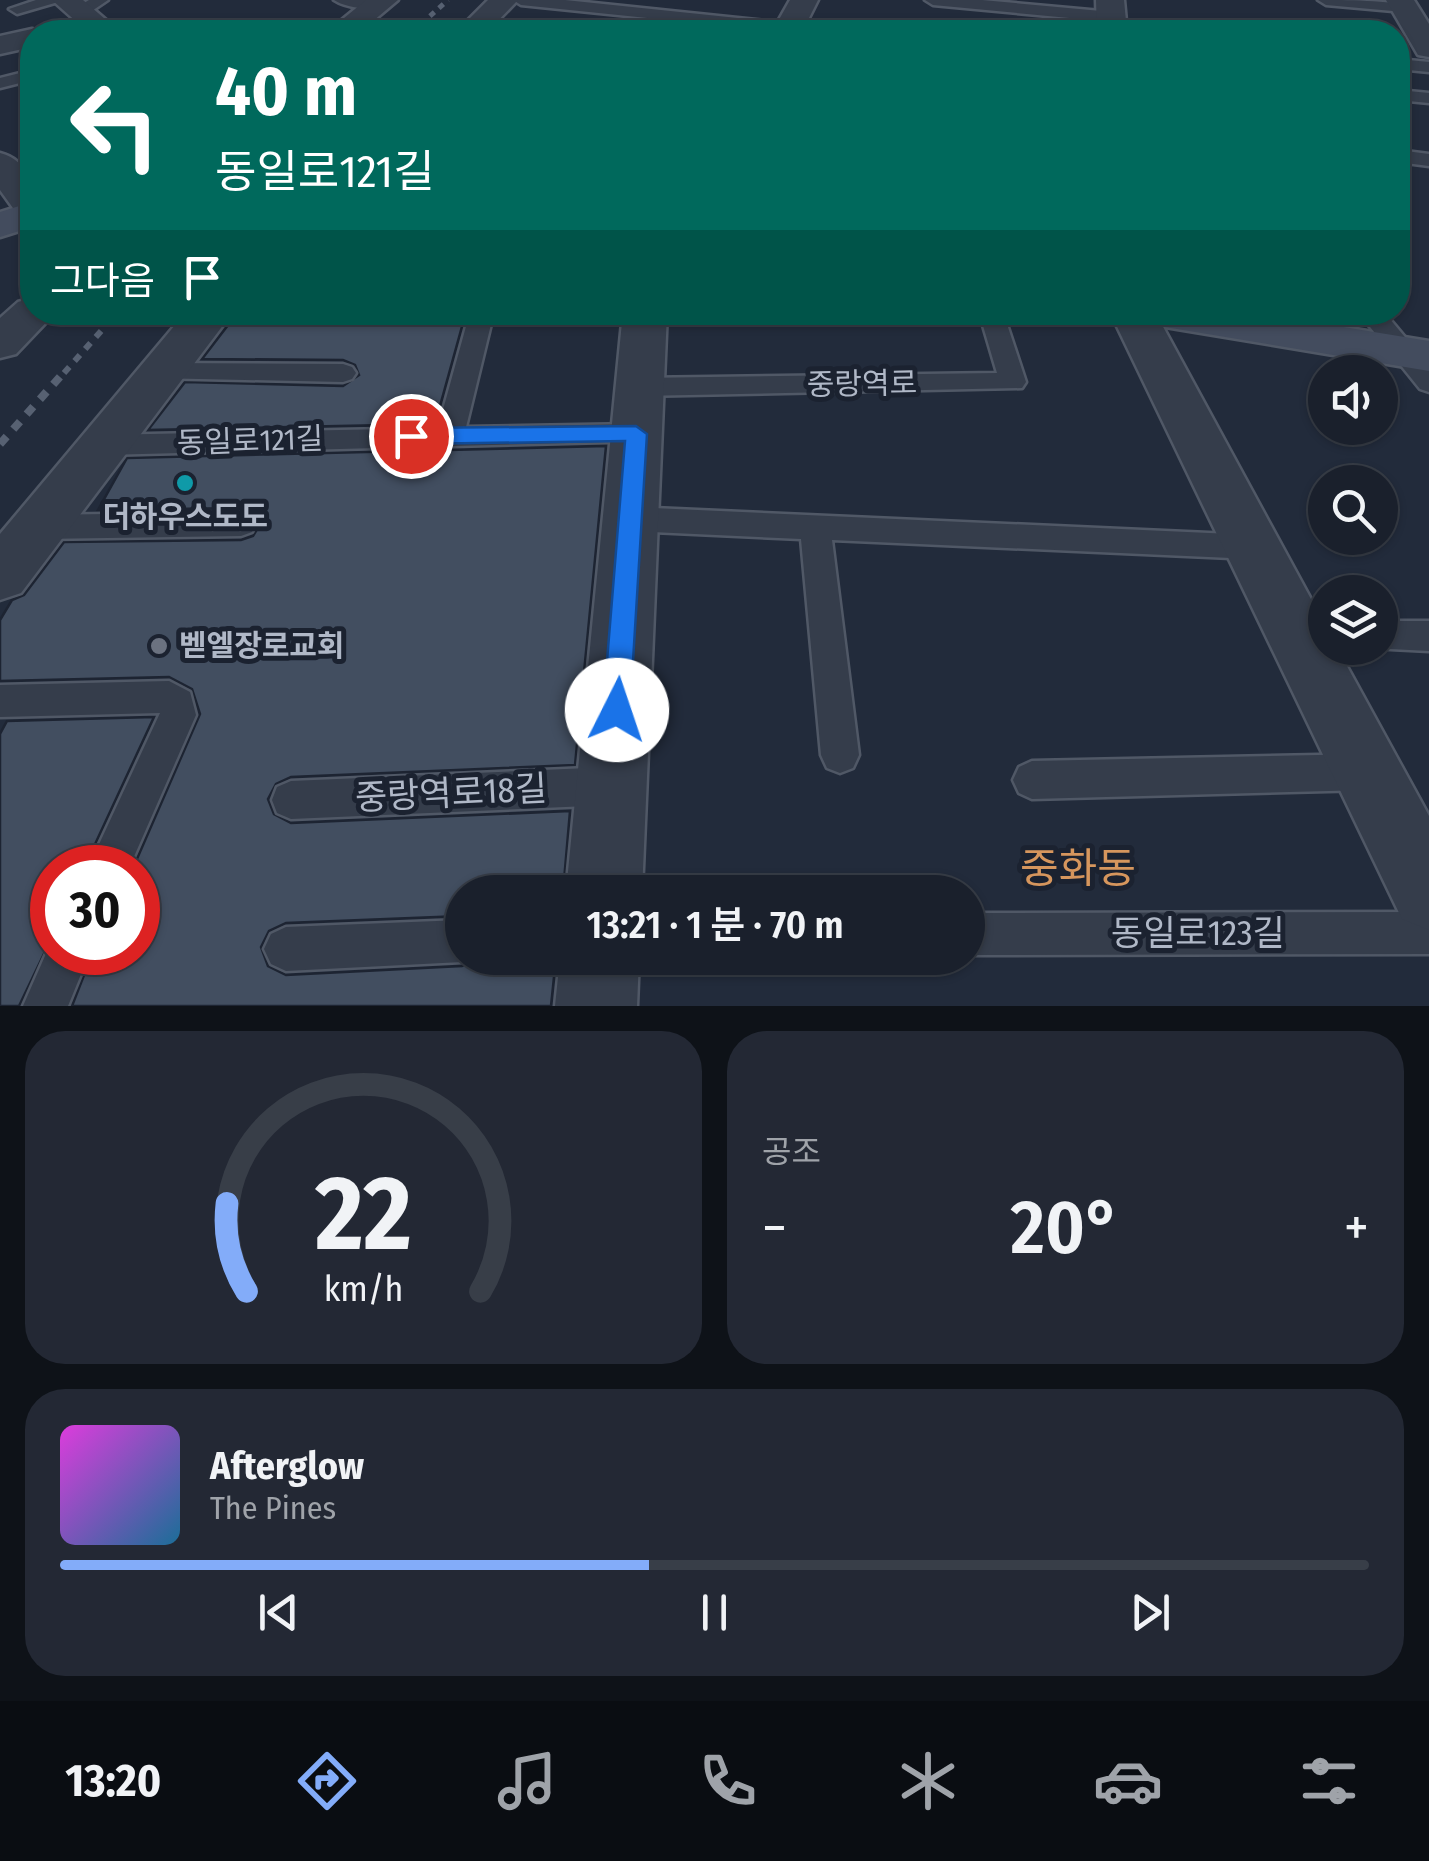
<!DOCTYPE html>
<html lang="ko">
<meta charset="utf-8">
<style>
:root{--surface:#1a202c;--page:#232834;--text:#f1f3f6;--muted:#9fa3a9;--line:#383e48;--accent:#83acf9}
body{margin:0;font-family:"Fira Sans Condensed","Noto Sans KR",sans-serif;background:var(--page);color:var(--text);height:100vh;display:flex;flex-direction:column;font-size:38px;white-space:nowrap}
*{box-sizing:border-box;margin:0}
p{font-size:32px;color:var(--muted)}
.icon{flex:none;width:55px;height:55px;fill:none;stroke:currentColor;stroke-width:2;stroke-linecap:round;stroke-linejoin:round}
.map{position:relative;height:1006px;overflow:hidden}
.side{display:flex;flex-direction:column;gap:25px;padding:25px;background:#0e1218;flex:1}
.side>*{flex:none}
.guide{position:absolute;left:20px;top:20px;width:1390px;height:305px;border-radius:40px;box-shadow:0 2px 8px #0004,0 0 0 2px var(--line);background:#00695c;color:#fff;overflow:hidden}
.controls{position:absolute;left:1308px;top:355px;display:grid;gap:20px}
.controls a{display:grid;place-items:center;width:90px;height:90px;border-radius:50%;background:var(--surface);box-shadow:0 2px 8px #0004,0 0 0 2px var(--line);font-size:50px}
.speed{position:absolute;left:30px;top:845px;display:flex;gap:20px;font-size:50px;font-weight:700;text-align:center}
.speed>*{display:grid;place-content:center;width:130px;height:130px;border-radius:50%;background:var(--surface);box-shadow:0 2px 8px #0004,0 0 0 2px var(--line);line-height:1}
.speed .limit{border:15px solid #d22;background:#fff;color:#111}
.pin{position:absolute;display:grid;place-items:center;width:85px;height:85px;color:#fff;margin:-42px;border:5px solid #fff;border-radius:50%;box-shadow:0 2px 10px #0007}
.me{position:absolute;width:110px;margin:-55px;rotate:4deg;stroke-linejoin:round;filter:drop-shadow(0 0 8px #0008)}
.turn{display:flex;align-items:center;gap:35px;height:210px;padding:0 30px;font-size:45px}
.turn .icon{width:130px;height:130px;stroke-width:2.5}
.turn b{display:block;font-size:70px;line-height:85px}
.then{display:flex;align-items:center;height:95px;padding:0 30px;background:#0003;gap:20px;font-size:38px}
.big{font-size:75px;font-weight:600;line-height:1.1}
.side .tile{flex:1;display:flex;flex-direction:column;justify-content:center;gap:15px;min-width:0;padding:0 35px;border-radius:40px;background:var(--page)}
.side .dial{align-items:center;gap:0}
.dial svg{height:260px;overflow:visible;fill:none;stroke:var(--line);stroke-width:7;stroke-linecap:round;text-anchor:middle}
.dial text{fill:var(--text);stroke:none}
.song{display:flex;align-items:center;gap:30px}
.cover{width:120px;height:120px;border-radius:15px;background:linear-gradient(135deg,hsl(300 70% 55%),hsl(200 70% 35%))}
.played{height:10px;border-radius:5px;background:linear-gradient(90deg,var(--accent) 45%,var(--line) 45%)}
.keys{display:flex;justify-content:space-around;direction:ltr}
.heat{display:flex;justify-content:space-between;align-items:center;font-size:55px;direction:ltr}
.side .tiles{flex:1;display:grid;gap:25px;grid-template-columns:1fr 1fr}
.tile:last-child{grid-column:span 2}
.trip{position:absolute;left:445px;top:875px;width:540px;height:100px;border-radius:50px;background:var(--surface);box-shadow:0 2px 8px #0004,0 0 0 2px var(--line);font-weight:600;line-height:100px;text-align:center}
.menu{display:flex;height:160px;justify-content:space-around;align-items:center;background:#0a0d12;color:var(--muted)}
.menu .icon{width:70px;height:70px}
.menu .current{color:var(--accent)}
.menu b{font-size:45px;color:var(--text)}
.map>svg:first-child{display:block}
.building{fill:#424e60;stroke:#1d2432;stroke-width:2.5}
.lines{fill:none;stroke-linecap:round;stroke-linejoin:round}
.lane-casing{stroke:#505866;stroke-width:5}
.street-casing{stroke:#505866;stroke-width:5}
.secondary-casing{stroke:#505866;stroke-width:5}
.lane{fill:#353d4b;fill-rule:evenodd}
.street{fill:#353d4b;fill-rule:evenodd}
.secondary{fill:#434c5e;fill-rule:evenodd}
.rail-far2{stroke:#576172;stroke-width:5;stroke-dasharray:6 6;stroke-linecap:butt}
.rail-far1{stroke:#576172;stroke-width:6;stroke-dasharray:8 8;stroke-linecap:butt}
.rail{stroke:#576172;stroke-width:8;stroke-dasharray:10 10;stroke-linecap:butt}
.route{fill:#1a73e8;stroke:#114b97;stroke-width:2.5}
.culture-dot{fill:#0f9aa8;stroke:#1b2230;stroke-width:4}
.worship-dot{fill:#6b7280;stroke:#1b2230;stroke-width:4}
.labels{text-anchor:middle;dominant-baseline:central;stroke-width:10;stroke-linejoin:round;paint-order:stroke}
.street-label{font-size:30px;fill:#b0b8c7;stroke:#1b2230}
.poi-label{font-size:30px;font-weight:bold;fill:#b0b8c7;stroke:#1b2230}
.near-street-label{font-size:35px;fill:#b0b8c7;stroke:#1b2230}
.near-quarter-label{font-size:42px;fill:#d6965d;stroke:#1b2230}
</style>
<div class="map">
<svg width="1429" height="1006" viewBox="0 0 1429 1006">
<rect width="100%" height="100%" fill="#222b3b"/>
<path class="building" d="M 419,312 L 466,312 L 435,424 L 148,430 L 185,382 L 343,386 L 359,375 L 355,365 L 343,360 L 202,359 L 235,316 L 288,318 L 290,315 Z
M 606,446 L 575,765 L 291,777 L 276,784 L 268,799 L 274,814 L 291,823 L 570,811 L 563,892 L 462,892 L 462,916 L 286,923 L 269,931 L 261,947 L 268,966 L 286,975 L 462,966 L 478,958 L 556,958 L 551,1006 L 72,1006 L 93,952 L 138,952 L 138,868 L 133,868 L 200,714 L 192,689 L 169,677 L 0,681 L 0,620 L 12,600 L 24,595 L 64,542 L 241,540 L 253,536 L 259,526 L 255,514 L 241,508 L 98,510 L 127,458 Z
M 154,717 L 84,868 L 52,868 L 52,937 L 19,1006 L 0,1006 L 0,734 L 7,721 Z"/>
<g class="lines">
<g class="lane-casing">
<path id="lane" d="M 36,0 L 65,0 L 17,14 L 9,9 Z
M 89,0 L 108,0 L 86,15 L 74,15 L 74,9 Z
M 334,0 L 381,0 L 386,4 C 374,12 346,8 334,0 Z
M 513,0 L 565,0 L 825,27 L 833,32 L 784,32 L 521,5 Z
M 925,0 L 982,0 L 1112,12 L 1120,17 L 1112,22 L 933,5 Z
M 1318,0 C 1345,0 1390,0 1412,7 L 1404,12 L 1326,5 Z
M 264,25 L 304,27 L 312,32 L 258,32 L 258,27 Z
M 1398,59 L 1429,62 L 1429,72 L 1398,69 Z
M 32,70 L 32,80 L 0,88 L 0,78 Z
M 1398,90 L 1429,93 L 1429,103 L 1398,100 Z
M 1398,150 L 1429,154 L 1429,166 L 1398,162 Z
M 470,312 L 494,312 L 466,427 L 636,424 L 646,427 L 650,434 L 646,441 L 104,455 L 94,452 L 90,445 L 94,438 L 104,435 L 438,428 Z
M 979,312 L 1003,312 L 1026,382 L 1022,388 L 639,396 L 630,393 L 626,387 L 630,381 L 639,378 L 997,373 Z
M 1358,312 L 1384,312 L 1429,366 L 1429,392 L 1420,389 Z
M 163,363 L 343,364 L 352,367 L 356,373 L 352,379 L 343,382 L 154,378 L 150,372 L 154,366 Z
M 631,507 L 1253,535 L 1264,538 L 1269,547 L 1264,556 L 1253,559 L 832,540 L 859,755 L 853,768 L 840,773 L 827,768 L 821,755 L 801,539 L 631,531 L 620,527 L 616,519 L 620,511 Z
M 241,512 L 252,516 L 256,524 L 252,532 L 241,536 L 40,539 L 29,536 L 25,527 L 29,518 L 40,515 Z
M 1380,621 L 1429,621 L 1429,651 L 1371,648 L 1380,648 Z
M 169,681 L 190,692 L 196,715 L 129,868 L 88,868 L 160,713 L 0,717 L 0,685 Z
M 1367,754 L 1380,759 L 1386,772 L 1380,785 L 1367,790 L 1032,799 L 1019,793 L 1013,780 L 1019,767 L 1032,761 Z
M 611,767 L 625,773 L 630,786 L 625,799 L 611,805 L 291,819 L 277,813 L 272,800 L 277,787 L 291,781 Z
M 1429,912 L 1429,954 L 968,955 L 968,913 Z
M 462,920 L 462,958 L 474,958 L 462,962 L 286,971 L 271,964 L 264,949 L 271,934 L 286,927 Z
M 52,940 L 52,952 L 90,952 L 68,1006 L 23,1006 Z"/>
</g>
<g class="street-casing">
<path id="street" d="M 52,0 L 83,0 L 120,32 L 88,32 Z
M 366,0 L 398,0 L 360,32 L 327,32 Z
M 488,0 L 518,0 L 487,32 L 456,32 Z
M 790,0 L 818,0 L 802,32 L 772,32 Z
M 1096,0 L 1124,0 L 1127,32 L 1097,32 Z
M 1386,0 L 1414,0 L 1429,24 L 1429,57 L 1418,55 Z
M 32,29 L 43,32 L 32,32 L 32,47 L 0,54 L 0,36 Z
M 0,153 C 32,161 32,191 32,219 L 18,215 L 0,190 Z
M 32,298 L 32,312 L 56,312 L 16,354 L 0,358 L 0,318 L 18,302 Z
M 186,312 L 233,312 L 21,593 L 0,600 L 0,534 Z
M 623,312 L 667,312 L 642,892 L 566,892 Z
M 1110,312 L 1155,312 L 1325,625 L 1325,648 L 1337,648 L 1429,816 L 1429,930 L 1402,919 Z
M 560,958 L 639,958 L 637,1006 L 555,1006 Z"/>
</g>
<g class="secondary-casing">
<path id="secondary" d="M 32,202 L 32,227 L 0,237 L 0,212 Z
M 1137,312 L 1251,312 L 1429,341 L 1429,371 L 1159,326 L 1143,322 Z"/>
</g>
<use href="#lane" class="lane"/>
<use href="#street" class="street"/>
<use href="#secondary" class="secondary"/>
<path class="rail-far2" d="M 412,32 L 448,0"/>
<path class="rail-far1" d="M 64,373 L 118,312"/>
<path class="rail" d="M 0,444 L 66,370"/>
</g>
<path class="route" d="M 636,426 L 647,434 L 630,710 L 626,719 L 617,722 L 607,719 L 603,710 L 625,441 L 411,444 L 401,436 L 411,428 Z"/>
<circle class="culture-dot" cx="185" cy="483" r="10"/>
<circle class="worship-dot" cx="159" cy="646" r="10"/>
<g class="labels">
<g class="street-label">
<text transform="translate(862 384) rotate(-1)">중랑역로</text>
<text transform="translate(250 441) rotate(-2)">동일로121길</text>
</g>
<g class="poi-label">
<text x="185" y="517">더하우스도도</text>
<text x="179" y="646" text-anchor="start">벧엘장로교회</text>
</g>
<g class="near-street-label">
<text transform="translate(451 793) rotate(-3)">중랑역로18길</text>
<text x="1198" y="933">동일로123길</text>
</g>
<g class="near-quarter-label">
<text x="1078" y="869">중화동</text>
</g>
</g>
</svg>
<div class="controls">
<a><svg class="icon" aria-label="sound" viewBox="0 0 24 24"><path d="M4 9h4l5-4v14l-5-4H4zM17 9q2 3 0 6"/></svg></a>
<a><svg class="icon" aria-label="search" viewBox="0 0 24 24"><circle cx="10" cy="10" r="6"/><path d="M15 15l6 6"/></svg></a>
<a><svg class="icon" aria-label="layers" viewBox="0 0 24 24"><path d="M12 4l9 5-9 5-9-5zM3 14l9 5 9-5"/></svg></a>
</div>
<div class="speed"><div class="limit">30</div></div>
<div class="pin" style="left:411px;top:436px;background:#d93025"><svg class="icon" aria-label="arrive" viewBox="0 0 24 24"><path d="M6 21V4h12l-3 4 3 4H6"/></svg></div>
<svg class="me" style="left:617px;top:710px" viewBox="-20 -20 40 40"><circle r="19" fill="#fff"/><path d="M0-13L10 11 0 6-10 11z" fill="#1a73e8"/></svg>
<div class="trip">13:21 · 1 분 · 70 m</div>
<div class="guide">
<div class="turn"><svg class="icon" aria-label="left" viewBox="0 0 24 24"><path d="M17 20v-9H6M10 6l-5 5 5 5"/></svg><div><b>40 m</b>동일로121길</div></div>
<div class="then">그다음<svg class="icon" aria-label="arrive" viewBox="0 0 24 24"><path d="M6 21V4h12l-3 4 3 4H6"/></svg></div>
</div>
</div>
<section class="side">
<div class="tiles">
<div class="tile dial"><svg viewBox="0 0 100 80">
<path d="M14 69A42 42 0 1 1 86 69"/>
<path d="M14 69A42 42 0 0 1 8 42" stroke="#83acf9"/>
<text x="50" y="56" font-size="32" font-weight="700">22</text>
<text x="50" y="72" font-size="11">km/h</text>
</svg></div>
<div class="tile"><p>공조</p>
<div class="heat"><a>−</a><b class="big">20°</b><a>+</a></div>
</div>
<div class="tile">
<div class="song"><i class="cover"></i><div><b>Afterglow</b><p>The Pines</p></div></div>
<div class="played"></div>
<div class="keys"><svg class="icon" aria-label="previous" viewBox="0 0 24 24"><path d="M18 5L8 12l10 7zM5 5v14"/></svg><svg class="icon" aria-label="pause" viewBox="0 0 24 24"><path d="M8 5v14M16 5v14"/></svg><svg class="icon" aria-label="next" viewBox="0 0 24 24"><path d="M6 5l10 7-10 7zM19 5v14"/></svg></div>
</div>
</div>
</section>
<nav class="menu">
<b>13:20</b>
<svg class="icon current" aria-label="directions" viewBox="0 0 24 24"><path d="M12 3l9 9-9 9-9-9zM9 14v-3h6M13 9l2 2-2 2"/></svg>
<svg class="icon" aria-label="music" viewBox="0 0 24 24"><path d="M9 18V5l10-2v13"/><circle cx="6" cy="18" r="3"/><circle cx="16" cy="16" r="3"/></svg>
<svg class="icon" aria-label="phone" viewBox="0 0 24 24"><path d="M5 4h4l2 5-3 2q2 4 5 5l2-3 5 2v4C11 20 4 13 5 4z"/></svg>
<svg class="icon" aria-label="climate" viewBox="0 0 24 24"><path d="M12 3v18M4 7l16 10M4 17L20 7"/></svg>
<svg class="icon" aria-label="car" viewBox="0 0 24 24"><path d="M5 17H2v-5l4-1 3-4h7l3 4 3 1v5h-3M9 17h6M6 11h13"/><circle cx="7" cy="17" r="2"/><circle cx="17" cy="17" r="2"/></svg>
<svg class="icon" aria-label="filters" viewBox="0 0 24 24"><path d="M4 7h16M4 17h16"/><circle cx="9" cy="7" r="2"/><circle cx="15" cy="17" r="2"/></svg>
</nav>
